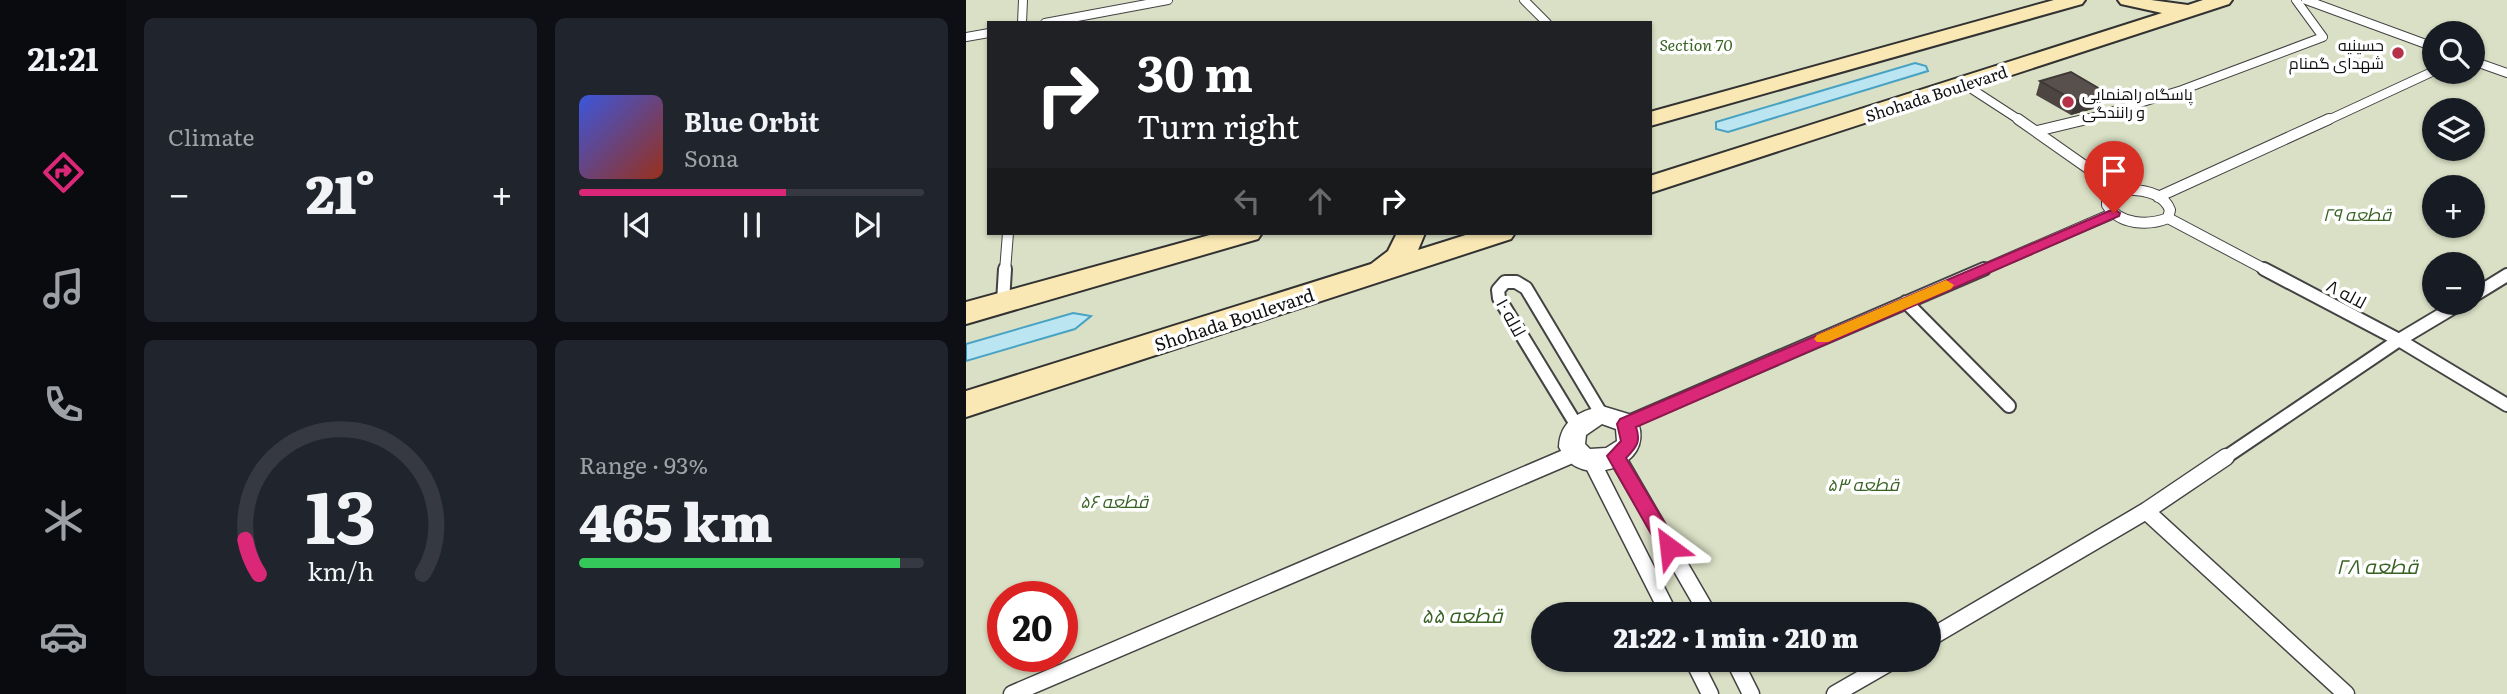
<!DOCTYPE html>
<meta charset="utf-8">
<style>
:root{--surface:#171b24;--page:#20242c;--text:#f1f3f6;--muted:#9ea1a6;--line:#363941;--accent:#db2777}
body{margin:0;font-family:Literata,Cairo,serif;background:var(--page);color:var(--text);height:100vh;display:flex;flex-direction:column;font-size:26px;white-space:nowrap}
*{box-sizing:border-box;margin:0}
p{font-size:23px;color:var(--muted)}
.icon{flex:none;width:38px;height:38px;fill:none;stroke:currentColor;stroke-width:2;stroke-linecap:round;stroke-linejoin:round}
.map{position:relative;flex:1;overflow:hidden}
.drawer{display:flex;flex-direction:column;gap:18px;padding:18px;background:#0d0f14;width:840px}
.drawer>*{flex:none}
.guide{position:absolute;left:21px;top:21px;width:665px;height:214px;border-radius:0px;box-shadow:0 2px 5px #0004;background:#202124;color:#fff;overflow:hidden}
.fabs{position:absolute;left:1456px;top:21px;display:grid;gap:14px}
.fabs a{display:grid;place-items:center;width:63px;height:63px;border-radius:50%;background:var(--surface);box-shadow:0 2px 5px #0004;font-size:35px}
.speed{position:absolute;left:21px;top:581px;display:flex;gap:14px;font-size:35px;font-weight:700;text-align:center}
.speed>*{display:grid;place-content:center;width:91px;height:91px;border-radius:50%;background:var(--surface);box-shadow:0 2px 5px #0004;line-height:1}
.speed .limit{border:10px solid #d22;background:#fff;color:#111}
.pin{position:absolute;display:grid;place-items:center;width:60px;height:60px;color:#fff;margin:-72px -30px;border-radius:50% 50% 50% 0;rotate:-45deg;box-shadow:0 0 7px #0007}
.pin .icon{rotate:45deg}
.me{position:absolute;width:77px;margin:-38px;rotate:330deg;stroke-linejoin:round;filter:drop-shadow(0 0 5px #0008)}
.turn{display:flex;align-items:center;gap:24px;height:147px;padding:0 35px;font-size:32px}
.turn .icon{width:91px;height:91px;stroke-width:2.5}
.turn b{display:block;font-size:49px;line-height:60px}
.lanes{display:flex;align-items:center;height:66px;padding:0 35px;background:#0003;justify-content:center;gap:35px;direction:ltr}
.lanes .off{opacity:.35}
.big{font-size:52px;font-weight:800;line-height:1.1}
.drawer .widget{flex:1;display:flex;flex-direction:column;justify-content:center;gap:10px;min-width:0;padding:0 24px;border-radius:10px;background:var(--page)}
.drawer .dial{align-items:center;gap:0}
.dial svg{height:182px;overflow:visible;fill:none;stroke:var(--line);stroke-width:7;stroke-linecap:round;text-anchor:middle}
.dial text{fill:var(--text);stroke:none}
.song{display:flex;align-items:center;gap:21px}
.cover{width:84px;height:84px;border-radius:10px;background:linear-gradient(135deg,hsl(230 70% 55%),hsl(10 70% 35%))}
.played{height:7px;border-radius:4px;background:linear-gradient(90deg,var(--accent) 60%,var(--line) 60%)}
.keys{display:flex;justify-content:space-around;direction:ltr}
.heat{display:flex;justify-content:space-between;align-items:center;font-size:38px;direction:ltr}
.charge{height:10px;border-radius:5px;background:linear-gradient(90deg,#34c759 93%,var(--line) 0)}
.drawer .tiles{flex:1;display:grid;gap:18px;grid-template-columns:repeat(2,1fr)}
.trip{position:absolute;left:565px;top:602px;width:410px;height:70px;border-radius:35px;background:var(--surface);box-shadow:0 2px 5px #0004;font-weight:800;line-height:70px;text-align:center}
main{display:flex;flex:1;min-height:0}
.tab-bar{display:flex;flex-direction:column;width:126px;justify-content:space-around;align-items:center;background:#090b0e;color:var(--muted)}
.tab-bar .icon{width:49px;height:49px}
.tab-bar .active{color:var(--accent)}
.tab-bar b{font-size:32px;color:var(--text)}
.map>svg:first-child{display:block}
.cemetery{fill:#dae0c5;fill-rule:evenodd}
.water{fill:#bce5f2;stroke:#48a2c3;stroke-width:2}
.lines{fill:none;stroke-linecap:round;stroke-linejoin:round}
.lane-far3-casing{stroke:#434343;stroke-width:10}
.lane-far2-casing{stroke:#434343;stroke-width:12}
.lane-far1-casing{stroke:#434343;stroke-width:16}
.lane-casing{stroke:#434343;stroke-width:19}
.street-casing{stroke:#434343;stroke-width:3}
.secondary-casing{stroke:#323232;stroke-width:4}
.lane-far3{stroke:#fff;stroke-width:8}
.lane-far2{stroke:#fff;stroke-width:10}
.lane-far1{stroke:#fff;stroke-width:12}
.lane{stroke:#fff;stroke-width:16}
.street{fill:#fff;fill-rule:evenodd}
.secondary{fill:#f9e8b4;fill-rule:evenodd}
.wall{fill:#4c4542}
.shaded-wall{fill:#3e3836}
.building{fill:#58504d;stroke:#3e3836;stroke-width:2}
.route{fill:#db2777;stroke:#8e194d;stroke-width:2}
.slow{fill:#f59e0b}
.poi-dot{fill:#b63249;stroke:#fff;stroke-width:2.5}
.labels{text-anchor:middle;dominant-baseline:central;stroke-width:7;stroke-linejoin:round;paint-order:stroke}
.far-park-label{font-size:16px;font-style:italic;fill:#396324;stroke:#fff}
.far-poi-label{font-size:16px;fill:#101010;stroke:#fff;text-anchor:end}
.far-street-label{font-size:16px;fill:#101010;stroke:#fff}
.park-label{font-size:18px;font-style:italic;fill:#396324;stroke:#fff}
.street-label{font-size:18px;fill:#101010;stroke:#fff}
.near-park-label{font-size:21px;font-style:italic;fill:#396324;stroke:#fff}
</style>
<main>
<nav class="tab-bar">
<b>21:21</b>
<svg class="icon active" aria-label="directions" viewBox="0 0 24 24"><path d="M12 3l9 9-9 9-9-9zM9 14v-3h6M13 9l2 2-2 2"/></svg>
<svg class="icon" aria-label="music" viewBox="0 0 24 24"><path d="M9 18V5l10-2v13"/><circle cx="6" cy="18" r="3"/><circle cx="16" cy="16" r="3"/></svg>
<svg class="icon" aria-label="phone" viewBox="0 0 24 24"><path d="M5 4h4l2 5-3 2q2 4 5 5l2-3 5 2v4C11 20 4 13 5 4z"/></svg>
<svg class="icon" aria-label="climate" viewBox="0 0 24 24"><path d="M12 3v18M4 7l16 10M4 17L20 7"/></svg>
<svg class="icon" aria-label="car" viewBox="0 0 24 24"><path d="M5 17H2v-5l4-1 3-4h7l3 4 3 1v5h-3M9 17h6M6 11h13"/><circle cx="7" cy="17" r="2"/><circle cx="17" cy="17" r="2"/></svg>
</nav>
<section class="drawer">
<div class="tiles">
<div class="widget"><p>Climate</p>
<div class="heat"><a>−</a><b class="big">21°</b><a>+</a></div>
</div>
<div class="widget">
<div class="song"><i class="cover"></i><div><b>Blue Orbit</b><p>Sona</p></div></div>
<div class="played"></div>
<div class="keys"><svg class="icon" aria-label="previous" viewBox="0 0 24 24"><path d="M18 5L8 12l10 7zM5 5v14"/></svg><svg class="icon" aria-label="pause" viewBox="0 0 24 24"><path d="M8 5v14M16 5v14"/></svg><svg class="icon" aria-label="next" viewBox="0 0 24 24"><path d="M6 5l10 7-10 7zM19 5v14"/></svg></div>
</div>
<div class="widget dial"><svg viewBox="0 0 100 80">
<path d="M14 69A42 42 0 1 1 86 69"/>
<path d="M14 69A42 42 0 0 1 8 54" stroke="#db2777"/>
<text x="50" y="56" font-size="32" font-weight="700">13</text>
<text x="50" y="72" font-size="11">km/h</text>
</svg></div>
<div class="widget"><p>Range · 93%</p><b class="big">465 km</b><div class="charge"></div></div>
</div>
</section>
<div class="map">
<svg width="1541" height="694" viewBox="0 0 1541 694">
<rect width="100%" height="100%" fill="#fefbf3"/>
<path class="cemetery" d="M 0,0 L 1541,0 L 1541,694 L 0,694 ZM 23,23 L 684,23 L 684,233 L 23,233 ZM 1468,33 L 1507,33 L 1507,72 L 1468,72 ZM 1468,110 L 1507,110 L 1507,149 L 1468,149 ZM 1468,187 L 1507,187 L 1507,226 L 1468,226 ZM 1468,264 L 1507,264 L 1507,303 L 1468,303 ZM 37,597 L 96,597 L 96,656 L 37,656 ZM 578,614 L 962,614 L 962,660 L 578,660 Z"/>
<path class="water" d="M 949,63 L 960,66 L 962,71 L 762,132 L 750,129 L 750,122 Z
M 107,313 L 125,316 L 109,329 L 0,361 L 0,344 Z"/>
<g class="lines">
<g class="lane-far3-casing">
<path id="lane-far3" d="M 558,0 L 581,23
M 1340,0 L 1468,47
M 56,23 L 57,0
M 79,23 L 202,0
M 0,37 L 23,33
M 1507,61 L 1541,73
M 998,84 L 1055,121
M 1115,121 L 1216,90 L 1357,37 L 1330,0
M 1360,121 L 1468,71"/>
</g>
<g class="lane-far2-casing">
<path id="lane-far2" d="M 1052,119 L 1153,190
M 1071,131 L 1121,119
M 1153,190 C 1171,189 1197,191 1204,210 L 1202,218 C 1182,226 1154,225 1141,205 L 1141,196 Z
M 1192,197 L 1363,119
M 1202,218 L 1302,271
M 39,271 L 42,233
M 1014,271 L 1148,213"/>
</g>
<g class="lane-far1-casing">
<path id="lane-far1" d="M 1298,269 L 1433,340 L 1541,405
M 1507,296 L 1541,275
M 37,302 L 39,269
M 940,302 L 1043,406
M 660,423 L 1018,269
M 611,426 L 533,298 L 532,290 L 539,282 L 550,282 L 560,288 L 636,415
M 650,456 L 652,459
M 596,459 L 610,453
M 1257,459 L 1433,340 L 1495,303"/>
</g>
<g class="lane-casing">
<path id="lane" d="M 651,457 L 742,614
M 625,460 L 703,614
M 1180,511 L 1380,694
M 962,639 L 1180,511 L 1260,457
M 727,660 L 744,694
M 768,660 L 785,694
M 46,694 L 601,457
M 869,694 L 928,660"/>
</g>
<g class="street-casing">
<path id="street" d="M 636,406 L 669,416 C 693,461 632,483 606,464 C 601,460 596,453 593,447 C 594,421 613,411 636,406 ZM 636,424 L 650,429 L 651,441 L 640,448 L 624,449 L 619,444 L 620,435 Z"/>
</g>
<g class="secondary-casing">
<path id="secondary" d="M 1088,0 L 1119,0 L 1116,4 L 684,126 L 684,112 Z
M 1152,0 L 1185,0 L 1222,5 L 1237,0 L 1266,0 L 1263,4 L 684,193 L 684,176 L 1196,13 L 1155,4 Z
M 251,233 L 296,233 L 292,239 L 0,324 L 0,302 Z
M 431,233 L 459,233 L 452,250 L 506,233 L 549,233 L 545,239 L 0,417 L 0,391 L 405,264 L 422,251 Z"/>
</g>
<use href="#lane-far3" class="lane-far3"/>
<use href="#lane-far2" class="lane-far2"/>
<use href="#lane-far1" class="lane-far1"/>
<use href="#lane" class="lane"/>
<use href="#street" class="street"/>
<use href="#secondary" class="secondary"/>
</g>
<path class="wall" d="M 1074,81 L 1134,94 L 1130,108 L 1105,115 L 1070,95 Z"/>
<path class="shaded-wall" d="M 1134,94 L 1130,108 L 1105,115 L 1109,101 Z"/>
<path class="building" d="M 1105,72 L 1134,89 L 1134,94 L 1109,101 L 1074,81 Z"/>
<path class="route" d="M 1148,209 L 1154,213 L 1153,216 L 670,427 C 675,441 671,447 660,458 L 713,547 L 710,553 L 703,555 L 696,553 L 641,456 L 655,441 L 651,424 L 654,419 Z"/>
<path class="slow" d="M 980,280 L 988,285 L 985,289 L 862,342 L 851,342 L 848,339 L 851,335 Z"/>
<g class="poi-dot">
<circle cx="1432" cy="53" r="7"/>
<circle cx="1102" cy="102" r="7"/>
</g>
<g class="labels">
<g class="far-park-label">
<text x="730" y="44">Section 70</text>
</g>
<g class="far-poi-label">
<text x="1418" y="44">حسینیه<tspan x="1418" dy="18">شهدای گمنام</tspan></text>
<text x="1116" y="93" text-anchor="start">پاسگاه راهنمایی<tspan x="1116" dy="18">و رانندگی</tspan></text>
</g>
<g class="far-street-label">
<text transform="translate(970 93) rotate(-18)">Shohada Boulevard</text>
</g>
<g class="park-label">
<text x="1391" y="213">قطعه ۲۹</text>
<text x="897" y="483">قطعه ۵۳</text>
<text x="148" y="500">قطعه ۵۶</text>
</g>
<g class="street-label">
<text transform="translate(1381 293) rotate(28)">لاله ۸</text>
<text transform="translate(546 317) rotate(61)">لاله ۱۰</text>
<text transform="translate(268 319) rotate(-18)">Shohada Boulevard</text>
</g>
<g class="near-park-label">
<text x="1411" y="564">قطعه ۲۸</text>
<text x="496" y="613">قطعه ۵۵</text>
</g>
</g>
</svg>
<div class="fabs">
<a><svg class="icon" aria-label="search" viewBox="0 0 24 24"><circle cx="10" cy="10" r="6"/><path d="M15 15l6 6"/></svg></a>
<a><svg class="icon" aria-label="layers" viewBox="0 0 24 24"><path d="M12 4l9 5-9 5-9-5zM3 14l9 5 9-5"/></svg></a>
<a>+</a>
<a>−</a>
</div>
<div class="speed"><div class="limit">20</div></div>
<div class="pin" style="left:1148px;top:213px;background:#d93025"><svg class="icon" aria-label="arrive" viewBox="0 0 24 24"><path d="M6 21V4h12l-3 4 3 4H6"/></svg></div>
<svg class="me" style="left:703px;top:547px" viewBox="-20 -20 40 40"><path d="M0-17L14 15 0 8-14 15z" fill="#db2777" stroke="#fff" stroke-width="4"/></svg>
<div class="trip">21:22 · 1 min · 210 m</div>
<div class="guide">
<div class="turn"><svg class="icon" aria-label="right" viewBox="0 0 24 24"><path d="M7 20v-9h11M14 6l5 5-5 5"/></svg><div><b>30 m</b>Turn right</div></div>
<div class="lanes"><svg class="icon off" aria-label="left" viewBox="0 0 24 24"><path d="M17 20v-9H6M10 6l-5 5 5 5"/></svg><svg class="icon off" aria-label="ahead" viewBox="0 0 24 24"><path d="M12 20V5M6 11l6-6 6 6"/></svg><svg class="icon" aria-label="right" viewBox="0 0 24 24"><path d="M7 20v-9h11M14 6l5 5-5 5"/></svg></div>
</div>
</div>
</main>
